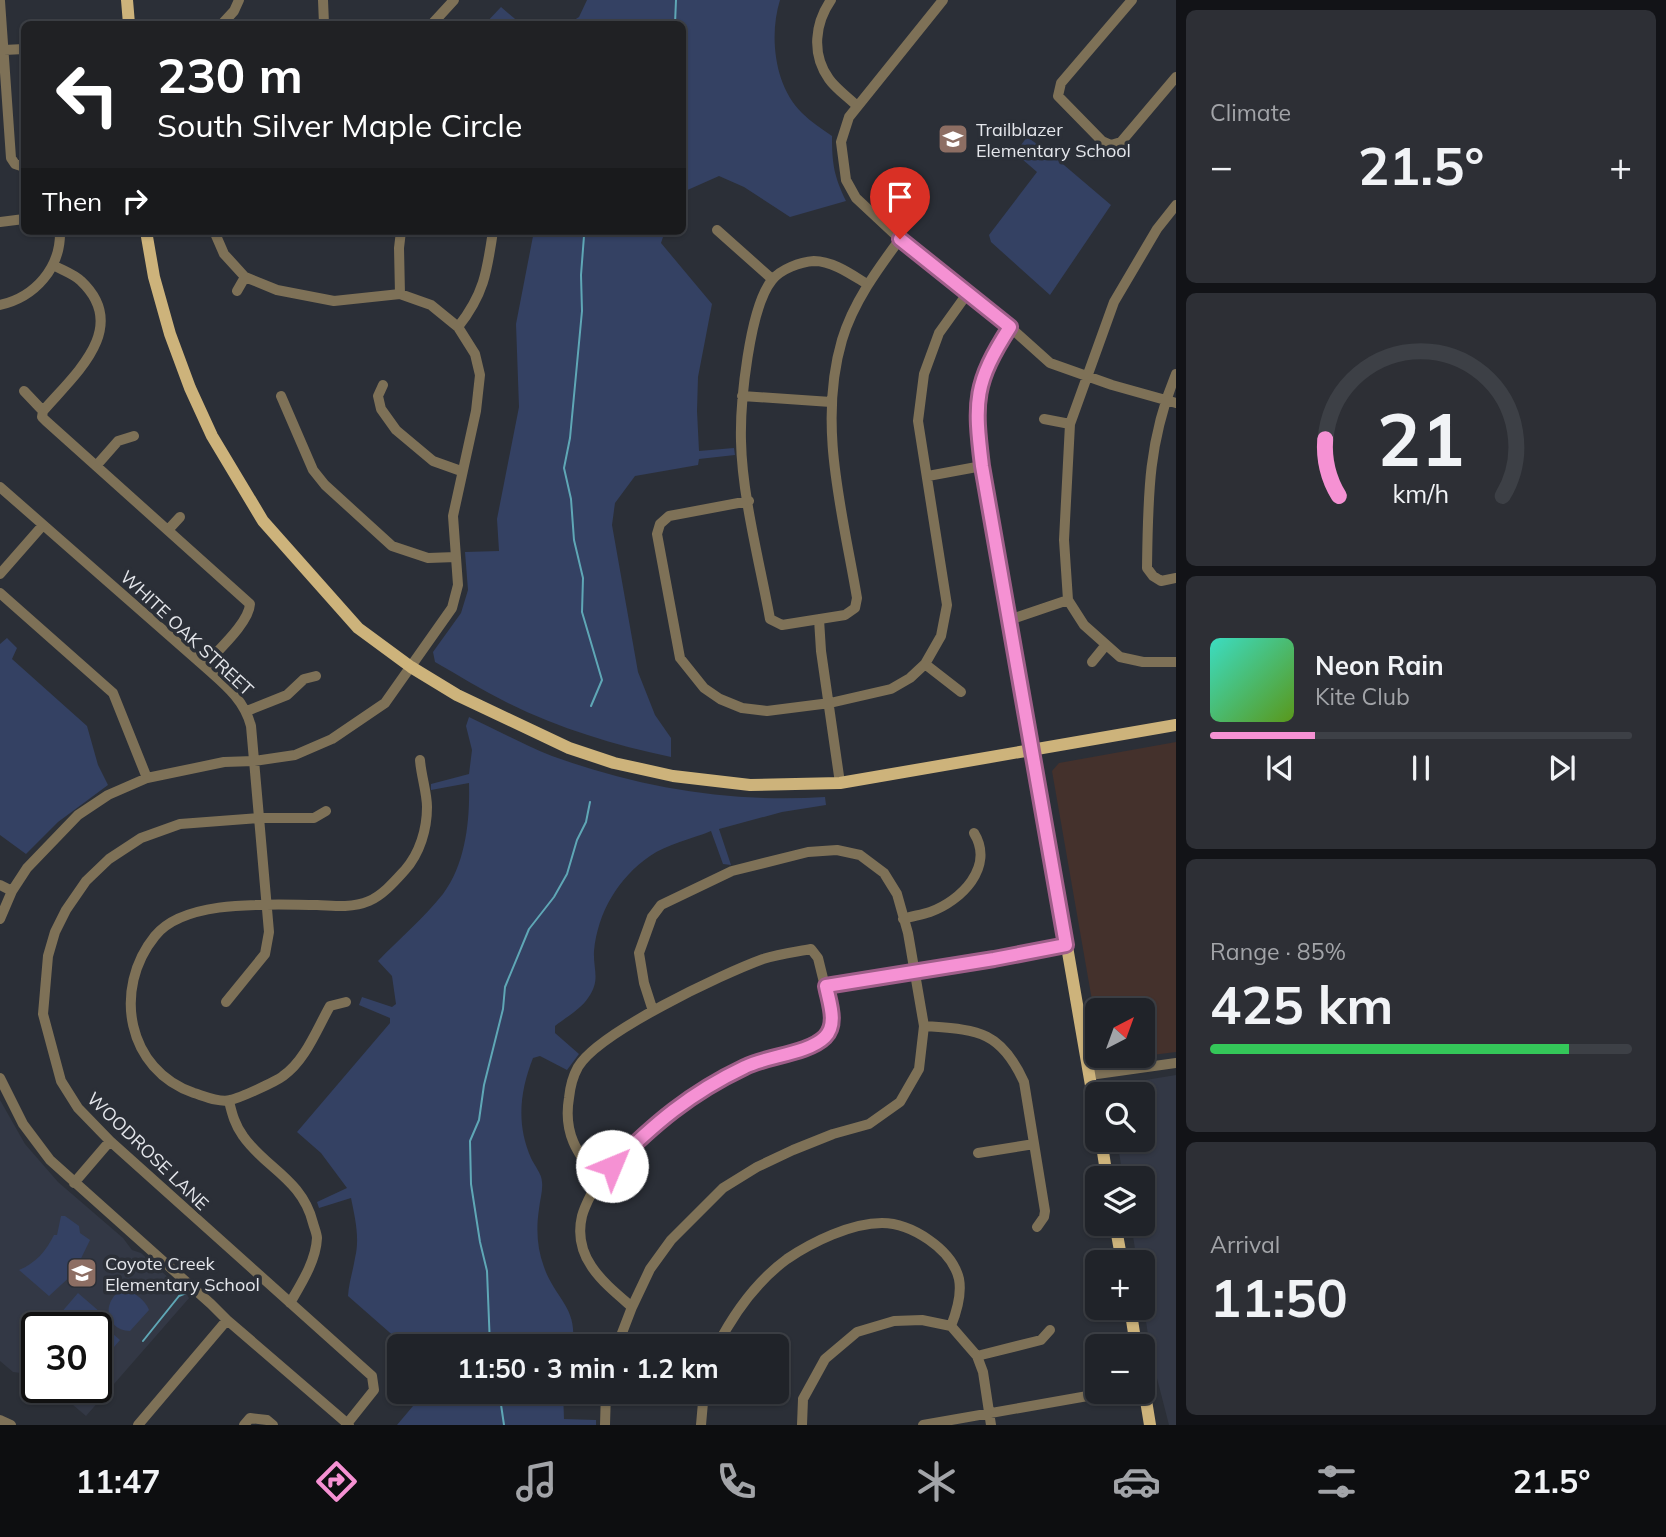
<!DOCTYPE html>
<meta charset="utf-8">
<style>
:root{--surface:#202329;--page:#2d2f35;--text:#f1f3f6;--muted:#a2a4a8;--line:#3d4046;--accent:#f591d3}
body{margin:0;font-family:Mulish,sans-serif;background:var(--page);color:var(--text);height:100vh;display:flex;flex-direction:column;font-size:26px;white-space:nowrap}
*{box-sizing:border-box;margin:0}
p{font-size:23px;color:var(--muted)}
.icon{flex:none;width:38px;height:38px;fill:none;stroke:currentColor;stroke-width:2;stroke-linecap:round;stroke-linejoin:round}
.map{position:relative;flex:1;overflow:hidden}
.details{display:flex;flex-direction:column;gap:10px;padding:10px;background:#121317;width:490px}
.details>*{flex:none}
.hud{position:absolute;left:21px;top:21px;width:665px;height:214px;border-radius:10px;box-shadow:0 2px 5px #0004,0 0 0 2px var(--line);background:#202124;color:#fff;overflow:hidden}
.needle{width:46px;rotate:41deg}
.tools{position:absolute;left:1085px;top:998px;display:grid;gap:14px}
.tools a{display:grid;place-items:center;width:70px;height:70px;border-radius:10px;background:var(--surface);box-shadow:0 2px 5px #0004,0 0 0 2px var(--line);font-size:35px}
.speed{position:absolute;left:21px;top:1312px;display:flex;gap:14px;font-size:35px;font-weight:700;text-align:center}
.speed>*{display:grid;place-content:center;width:91px;height:91px;border-radius:50%;background:var(--surface);box-shadow:0 2px 5px #0004,0 0 0 2px var(--line);line-height:1}
.speed .limit{border:4px solid #111;border-radius:10px;background:#fff;color:#111}
.pin{position:absolute;display:grid;place-items:center;width:60px;height:60px;color:#fff;margin:-72px -30px;border-radius:50% 50% 50% 0;rotate:-45deg;box-shadow:0 0 7px #0007}
.pin .icon{rotate:45deg}
.me{position:absolute;width:77px;margin:-38px;rotate:45deg;stroke-linejoin:round;filter:drop-shadow(0 0 5px #0008)}
.turn{display:flex;align-items:center;gap:24px;height:147px;padding:0 21px;font-size:32px}
.turn .icon{width:91px;height:91px;stroke-width:2.5}
.turn b{display:block;font-size:49px;line-height:60px}
.then{display:flex;align-items:center;height:66px;padding:0 21px;background:#0003;gap:14px;font-size:26px}
.big{font-size:52px;font-weight:700;line-height:1.1}
.details .tile{flex:1;display:flex;flex-direction:column;justify-content:center;gap:10px;min-width:0;padding:0 24px;border-radius:10px;background:var(--page)}
.details .dial{align-items:center;gap:0}
.dial svg{height:182px;overflow:visible;fill:none;stroke:var(--line);stroke-width:7;stroke-linecap:round;text-anchor:middle}
.dial text{fill:var(--text);stroke:none}
.song{display:flex;align-items:center;gap:21px}
.cover{width:84px;height:84px;border-radius:10px;background:linear-gradient(135deg,hsl(170 70% 55%),hsl(90 70% 35%))}
.played{height:7px;border-radius:4px;background:linear-gradient(90deg,var(--accent) 25%,var(--line) 25%)}
.keys{display:flex;justify-content:space-around;direction:ltr}
.heat{display:flex;justify-content:space-between;align-items:center;font-size:38px;direction:ltr}
.charge{height:10px;border-radius:5px;background:linear-gradient(90deg,#34c759 85%,var(--line) 0)}
.trip{position:absolute;left:387px;top:1334px;width:402px;height:70px;border-radius:10px;background:var(--surface);box-shadow:0 2px 5px #0004,0 0 0 2px var(--line);font-weight:700;line-height:70px;text-align:center}
.menu{display:flex;height:112px;justify-content:space-around;align-items:center;background:#0d0e10;color:var(--muted)}
.menu .icon{width:49px;height:49px}
.menu .on{color:var(--accent)}
.menu b{font-size:32px;color:var(--text)}
main{display:flex;flex:1;min-height:0}
.map>svg:first-child{display:block}
.commercial{fill:#44312c}
.built{fill:#333845}
.green{fill:#344163}
.lines{fill:none;stroke-linecap:round;stroke-linejoin:round}
.stream{stroke:#5fa7b6;stroke-width:2}
.minor{stroke:#7e7157;stroke-width:10}
.major{stroke:#cdb37b;stroke-width:12}
.route-casing{stroke:#9f5e89;stroke-width:18}
.route{stroke:#f591d3;stroke-width:12}
.labels{text-anchor:middle;dominant-baseline:central;stroke-width:7;stroke-linejoin:round;paint-order:stroke}
.poi-label{font-size:18px;fill:#e4e6eb;stroke:#2b2f37;text-anchor:start}
.street-label{font-size:18px;fill:#e4e6eb;stroke:#2b2f37}
</style>
<main>
<div class="map">
<svg width="1176" height="1425" viewBox="0 0 1176 1425">
<rect width="100%" height="100%" fill="#2b2f37"/>
<path class="commercial" d="M 1176,742 L 1176,1052 L 1112,1060 L 1105,1055 L 1143,1055 L 1143,1010 L 1097,1010 L 1097,1029 L 1052,771 L 1059,763 Z"/>
<path class="built" d="M 1176,1075 L 1176,1425 L 1169,1425 L 1151,1355 L 1143,1301 L 1143,1262 L 1137,1262 L 1131,1223 L 1143,1223 L 1143,1178 L 1123,1178 L 1117,1139 L 1143,1139 L 1143,1094 L 1110,1094 L 1109,1086 Z
M 0,1100 L 25,1144 L 58,1182 L 123,1238 L 132,1250 L 141,1253 L 190,1297 L 86,1416 L 53,1388 L 96,1388 L 96,1328 L 37,1328 L 37,1375 L 13,1372 L 0,1361 Z"/>
<path class="green" d="M 587,0 L 780,0 C 769,35 774,86 802,113 C 811,122 822,129 832,136 C 832,164 834,176 846,201 L 790,217 L 744,187 L 719,176 L 683,192 L 682,24 L 568,24 L 579,17 Z
M 501,7 L 521,24 L 485,24 Z
M 1027,137 L 1051,154 L 1111,205 L 1050,295 L 991,242 L 989,235 L 1037,172 L 1015,153 Z
M 534,231 L 665,231 L 661,243 L 712,304 L 698,377 L 697,411 L 699,451 L 734,448 L 735,455 L 699,459 L 698,465 L 635,476 L 615,503 L 612,525 L 638,672 L 655,715 L 671,738 L 671,757 C 614,745 558,728 506,702 C 482,690 458,675 435,662 L 433,652 L 461,613 L 468,590 L 465,552 L 499,551 L 497,519 L 519,407 L 516,324 Z
M 7,638 L 17,648 L 12,659 L 87,726 L 98,765 L 108,785 L 58,822 L 26,854 L 0,835 L 0,644 Z
M 469,717 C 497,730 524,745 552,756 C 640,788 731,803 825,797 L 826,805 L 782,812 L 719,829 L 731,865 L 723,864 L 711,831 C 692,839 667,844 650,856 C 618,878 598,912 594,951 C 593,970 601,980 588,998 C 581,1009 565,1018 555,1026 L 555,1033 L 579,1054 L 567,1070 L 540,1056 L 533,1058 C 520,1091 516,1124 531,1158 C 534,1165 542,1174 542,1182 C 543,1190 540,1200 539,1209 C 536,1229 537,1248 544,1267 C 555,1299 579,1308 572,1346 L 405,1346 L 348,1296 C 349,1282 353,1271 355,1258 C 360,1238 355,1218 351,1198 L 319,1208 L 317,1202 L 347,1188 L 321,1153 L 297,1132 L 390,1023 L 390,1018 L 359,1005 L 362,997 L 392,1007 L 396,1004 L 392,976 L 378,961 C 399,939 424,918 443,894 C 466,863 470,820 469,783 L 431,790 L 431,784 L 469,774 L 472,750 L 466,726 Z
M 61,1216 L 65,1216 L 79,1226 L 80,1233 L 90,1240 L 74,1273 L 49,1296 L 19,1270 C 36,1263 46,1251 54,1235 L 57,1235 Z
M 121,1290 C 131,1289 146,1300 149,1310 L 130,1331 C 106,1330 101,1303 121,1290 Z
M 78,1293 L 100,1312 L 87,1328 L 48,1328 Z
M 97,1320 L 120,1340 L 96,1368 L 96,1328 L 91,1328 Z
M 420,1391 L 563,1391 L 564,1419 L 596,1420 L 596,1425 L 397,1425 L 413,1406 Z"/>
<g class="lines">
<path class="stream" d="M 675,24 L 676,0
M 584,236 L 581,275 L 582,311 L 570,438 L 564,468 L 571,499 L 574,540 L 583,578 L 582,612 L 602,680 L 591,706
M 143,1341 L 179,1296 L 186,1293
M 490,1346 L 487,1271 L 480,1242 L 471,1184 L 470,1141 L 479,1120 L 484,1085 L 503,1009 L 505,987 L 529,929 L 554,897 L 567,874 L 577,840 L 586,822 L 590,802
M 499,1391 L 504,1425"/>
<path class="minor" d="M 323,0 L 324,24
M 831,0 C 815,23 811,54 829,79 C 836,89 848,97 857,106
M 943,0 L 849,117 L 841,142 L 846,180 L 856,198 L 900,239 L 1010,327 L 1050,363 L 1112,385 L 1176,403
M 1132,0 L 1061,83 L 1058,96 L 1102,141 L 1111,145 L 1121,142 L 1176,77
M 0,1 L 11,158 L 15,164 L 24,167
M 222,24 L 234,11 L 239,0
M 432,24 L 454,0
M 4,50 L 24,49
M 1176,205 L 1157,229 L 1114,302 L 1070,424 L 1064,540 L 1068,600 L 1084,625 L 1120,657 L 1143,662 L 1176,662
M 0,222 L 24,219
M 717,230 L 772,279
M 867,284 C 852,275 833,261 814,261 C 800,262 781,269 772,280 C 749,308 740,405 741,441 C 742,496 760,564 770,619 L 782,625 L 845,615 L 855,608 L 857,598 C 843,514 817,425 842,340 C 853,303 877,270 900,239
M 237,291 L 245,277
M 400,294 L 399,248 L 401,231
M 0,305 C 35,297 61,268 60,231
M 458,327 C 484,294 487,272 493,231
M 1010,327 C 975,380 974,403 982,466 L 1033,750
M 1176,374 C 1148,441 1148,496 1147,568 L 1153,576 L 1161,581 L 1176,578
M 383,385 L 378,396 L 381,409 L 396,430 L 433,461 L 461,471
M 24,391 L 43,411 L 42,417 L 46,421 L 250,604 C 249,623 217,651 204,666
M 281,396 L 313,470 L 325,485 L 392,546 L 428,558 L 456,557
M 742,396 L 831,402
M 43,411 C 74,375 131,328 81,281 C 74,274 62,270 53,265
M 1044,419 L 1070,424
M 96,466 L 118,441 L 134,436
M 928,476 L 982,466
M 0,487 L 204,666 C 224,684 244,699 251,726 L 269,932 L 265,954 L 226,1002
M 749,501 L 669,516 L 660,524 L 657,534 L 680,658 L 704,688 L 720,699 L 742,708 L 767,711 L 830,703 L 891,689 L 910,678 L 925,664 L 941,636 L 947,605 L 918,421 L 924,374 L 939,333 L 967,294
M 168,530 L 180,517
M 0,574 L 43,525
M 0,593 L 113,693 L 147,778
M 819,619 L 821,651 L 840,783
M 1009,620 L 1068,600
M 1092,662 L 1105,646
M 925,664 L 961,692
M 247,711 L 287,695 L 304,679 L 316,676
M 326,811 L 314,818 L 259,818 L 180,824 L 141,838 L 109,859 L 86,881 L 66,910 L 55,932 L 48,956 L 43,1014 L 61,1081 L 78,1108 L 110,1141 L 372,1376 L 374,1390 L 346,1425
M 0,885 L 12,891
M 0,919 L 12,891 L 27,868 L 78,815 L 108,795 L 147,778 L 224,762 L 254,761 L 295,755 L 332,739 L 385,703 L 452,608 L 458,585 L 453,516 L 476,411 L 480,375 L 475,354 L 458,327 L 431,305 L 400,294 L 334,301 L 277,290 L 245,277 L 224,254 L 214,231
M 903,919 C 912,916 921,915 930,912 C 961,901 995,867 974,833
M 826,986 L 994,959 L 1066,945
M 346,1002 L 330,1006 C 317,1029 305,1061 283,1076 C 275,1082 240,1098 230,1100 C 220,1103 204,1096 194,1093 C 127,1070 112,989 155,936 C 185,898 272,905 317,905 C 333,906 353,908 369,901 C 383,895 395,881 405,870 C 420,853 427,829 427,807 C 427,793 421,775 420,760
M 924,1026 C 976,1030 1000,1029 1024,1082 L 1045,1211 L 1044,1217 L 1037,1227
M 1090,1075 L 1176,1063
M 0,1078 L 23,1124 L 50,1160 L 211,1304 L 227,1320 L 349,1425
M 229,1101 C 232,1114 235,1125 243,1136 C 265,1168 302,1179 313,1223 C 314,1227 317,1234 317,1238 C 316,1261 301,1284 290,1303
M 978,1153 L 1034,1144
M 598,1180 C 644,1134 685,1093 746,1066 C 773,1054 800,1053 826,1037 L 833,1019 L 818,958 L 811,949 C 795,952 778,954 763,959 C 722,974 599,1032 578,1067 C 573,1076 570,1088 569,1098 C 563,1133 577,1153 598,1180 C 593,1192 585,1204 582,1216 C 572,1258 604,1283 632,1307
M 74,1183 L 110,1141
M 617,1346 L 632,1307 L 650,1269 L 671,1240 L 723,1188 L 757,1167 L 793,1150 L 833,1134 L 869,1124 L 900,1102 L 919,1069 L 924,1026 L 908,933 L 897,894 L 884,873 L 860,855 L 837,850 L 808,852 L 732,871 L 661,905 L 652,917 L 639,953 L 644,983 L 653,1011
M 717,1346 C 734,1313 757,1281 787,1259 C 812,1242 851,1223 882,1223 C 911,1223 952,1249 959,1279 C 962,1295 957,1311 951,1326
M 977,1356 L 1041,1340 L 1050,1330
M 0,1420 L 11,1425
M 138,1425 L 227,1320
M 244,1425 L 250,1418 L 267,1420 L 273,1425
M 605,1425 L 606,1391
M 701,1425 L 704,1391
M 802,1425 L 803,1399 L 825,1359 L 857,1332 L 894,1321 L 922,1320 L 951,1326 L 977,1356 L 983,1372 L 991,1425
M 923,1425 L 1116,1391"/>
<path class="major" d="M 127,0 L 129,24
M 146,231 L 154,277 L 170,334 L 190,388 L 212,436 L 263,521 L 358,628 L 411,667 L 457,695 L 569,748 L 614,763 L 673,776 L 750,785 L 840,783 L 1176,725
M 1033,750 L 1097,1120
M 1101,1139 L 1107,1178
M 1115,1223 L 1122,1262
M 1130,1307 L 1136,1346
M 1143,1382 L 1150,1425"/>
</g>
<g class="lines">
<g class="route-casing">
<path id="route" d="M 612,1166 C 654,1124 690,1093 745,1067 C 766,1056 808,1054 825,1037 C 838,1024 829,1002 826,986 L 994,959 L 1066,945 L 982,466 C 974,401 974,383 1010,327 L 900,239"/>
</g>
<use href="#route" class="route"/>
</g>
<defs>
<g id="school-square" transform="scale(1.575)"><rect x="-9" y="-9" width="18" height="18" rx="4" fill="#8d6e63" stroke="#2b2f37"/><path d="M0-5L7-2L0 1L-7-2ZM-4 1L0 2.5L4 1V4Q0 6-4 4Z" fill="#fff"/></g>
</defs>
<g fill-rule="evenodd">
<use href="#school-square" x="953" y="139"/>
<use href="#school-square" x="82" y="1273"/>
</g>
<g class="labels">
<g class="poi-label">
<text x="976" y="129">Trailblazer<tspan x="976" dy="21">Elementary School</tspan></text>
<text x="105" y="1263">Coyote Creek<tspan x="105" dy="21">Elementary School</tspan></text>
</g>
<g class="street-label">
<text transform="translate(187 633) rotate(43)">WHITE OAK STREET</text>
<text transform="translate(148 1151) rotate(44)">WOODROSE LANE</text>
</g>
</g>
</svg>
<div class="tools">
<a><svg class="needle" viewBox="-14 -14 28 28"><path d="M0-13l5 13h-10z" fill="#e53935"/><path d="M0 13l5-13h-10z" fill="#a2a4a8"/></svg></a>
<a><svg class="icon" aria-label="search" viewBox="0 0 24 24"><circle cx="10" cy="10" r="6"/><path d="M15 15l6 6"/></svg></a>
<a><svg class="icon" aria-label="layers" viewBox="0 0 24 24"><path d="M12 4l9 5-9 5-9-5zM3 14l9 5 9-5"/></svg></a>
<a>+</a>
<a>−</a>
</div>
<div class="speed"><div class="limit">30</div></div>
<div class="pin" style="left:900px;top:239px;background:#d93025"><svg class="icon" aria-label="arrive" viewBox="0 0 24 24"><path d="M6 21V4h12l-3 4 3 4H6"/></svg></div>
<svg class="me" style="left:612px;top:1166px" viewBox="-20 -20 40 40"><circle r="19" fill="#fff"/><path d="M0-13L10 11 0 6-10 11z" fill="#f591d3"/></svg>
<div class="trip">11:50 · 3 min · 1.2 km</div>
<div class="hud">
<div class="turn"><svg class="icon" aria-label="left" viewBox="0 0 24 24"><path d="M17 20v-9H6M10 6l-5 5 5 5"/></svg><div><b>230 m</b>South Silver Maple Circle</div></div>
<div class="then">Then<svg class="icon" aria-label="right" viewBox="0 0 24 24"><path d="M7 20v-9h11M14 6l5 5-5 5"/></svg></div>
</div>
</div>
<section class="details">
<div class="tile"><p>Climate</p>
<div class="heat"><a>−</a><b class="big">21.5°</b><a>+</a></div>
</div>
<div class="tile dial"><svg viewBox="0 0 100 80">
<path d="M14 69A42 42 0 1 1 86 69"/>
<path d="M14 69A42 42 0 0 1 8 44" stroke="#f591d3"/>
<text x="50" y="56" font-size="32" font-weight="700">21</text>
<text x="50" y="72" font-size="11">km/h</text>
</svg></div>
<div class="tile">
<div class="song"><i class="cover"></i><div><b>Neon Rain</b><p>Kite Club</p></div></div>
<div class="played"></div>
<div class="keys"><svg class="icon" aria-label="previous" viewBox="0 0 24 24"><path d="M18 5L8 12l10 7zM5 5v14"/></svg><svg class="icon" aria-label="pause" viewBox="0 0 24 24"><path d="M8 5v14M16 5v14"/></svg><svg class="icon" aria-label="next" viewBox="0 0 24 24"><path d="M6 5l10 7-10 7zM19 5v14"/></svg></div>
</div>
<div class="tile"><p>Range · 85%</p><b class="big">425 km</b><div class="charge"></div></div>
<div class="tile"><p>Arrival</p><b class="big">11:50</b></div>
</section>
</main>
<nav class="menu">
<b>11:47</b>
<svg class="icon on" aria-label="directions" viewBox="0 0 24 24"><path d="M12 3l9 9-9 9-9-9zM9 14v-3h6M13 9l2 2-2 2"/></svg>
<svg class="icon" aria-label="music" viewBox="0 0 24 24"><path d="M9 18V5l10-2v13"/><circle cx="6" cy="18" r="3"/><circle cx="16" cy="16" r="3"/></svg>
<svg class="icon" aria-label="phone" viewBox="0 0 24 24"><path d="M5 4h4l2 5-3 2q2 4 5 5l2-3 5 2v4C11 20 4 13 5 4z"/></svg>
<svg class="icon" aria-label="climate" viewBox="0 0 24 24"><path d="M12 3v18M4 7l16 10M4 17L20 7"/></svg>
<svg class="icon" aria-label="car" viewBox="0 0 24 24"><path d="M5 17H2v-5l4-1 3-4h7l3 4 3 1v5h-3M9 17h6M6 11h13"/><circle cx="7" cy="17" r="2"/><circle cx="17" cy="17" r="2"/></svg>
<svg class="icon" aria-label="filters" viewBox="0 0 24 24"><path d="M4 7h16M4 17h16"/><circle cx="9" cy="7" r="2"/><circle cx="15" cy="17" r="2"/></svg>
<b>21.5°</b>
</nav>
